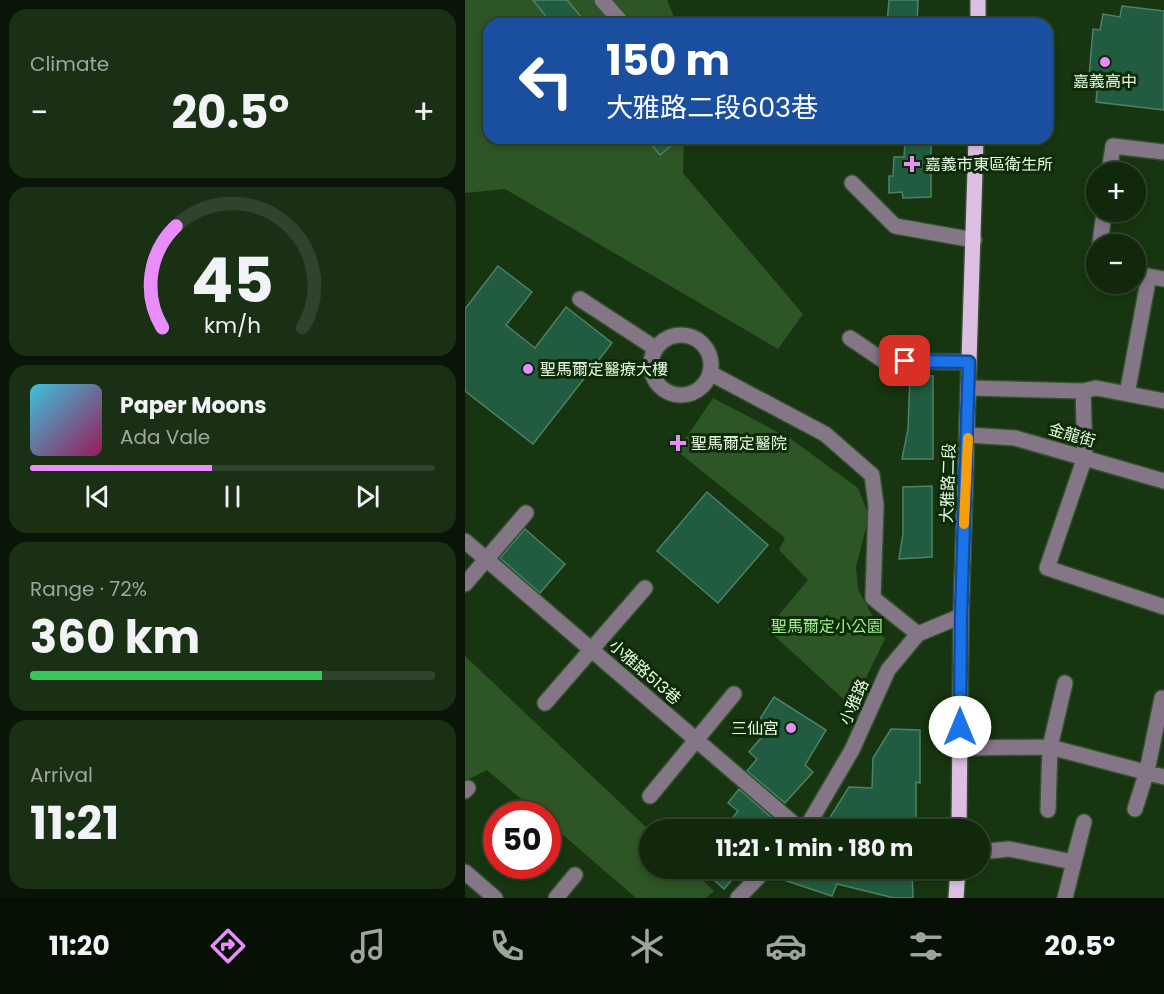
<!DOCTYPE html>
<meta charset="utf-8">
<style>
:root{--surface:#11280c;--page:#1a3015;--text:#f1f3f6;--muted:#9ca69d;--line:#30442d;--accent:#e98dfd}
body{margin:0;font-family:Poppins,"Noto Sans TC",sans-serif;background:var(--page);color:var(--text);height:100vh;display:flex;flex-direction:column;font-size:22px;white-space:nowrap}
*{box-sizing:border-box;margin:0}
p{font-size:20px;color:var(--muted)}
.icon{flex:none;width:33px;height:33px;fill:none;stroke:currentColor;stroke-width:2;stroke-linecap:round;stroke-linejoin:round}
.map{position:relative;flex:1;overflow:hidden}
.drawer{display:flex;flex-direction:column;gap:9px;padding:9px;background:#091607;width:465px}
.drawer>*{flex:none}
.top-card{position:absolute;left:18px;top:18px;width:570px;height:126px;border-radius:18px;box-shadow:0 3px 9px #0003,0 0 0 2px var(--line);background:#1a4fa0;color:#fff;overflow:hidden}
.tools{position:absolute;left:621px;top:162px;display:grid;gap:12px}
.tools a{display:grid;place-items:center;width:60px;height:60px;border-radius:50%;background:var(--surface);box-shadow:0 3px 9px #0003,0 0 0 2px var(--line);font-size:30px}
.speed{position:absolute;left:18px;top:801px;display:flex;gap:12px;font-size:30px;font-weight:700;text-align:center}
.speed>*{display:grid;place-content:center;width:78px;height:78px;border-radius:50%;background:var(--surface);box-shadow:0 3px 9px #0003,0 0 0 2px var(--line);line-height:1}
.speed .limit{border:9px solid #d22;background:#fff;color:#111}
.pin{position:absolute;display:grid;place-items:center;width:51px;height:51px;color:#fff;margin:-26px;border-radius:12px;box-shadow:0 3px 9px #0006}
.me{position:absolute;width:66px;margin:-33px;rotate:0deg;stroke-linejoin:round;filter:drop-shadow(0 0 4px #0008)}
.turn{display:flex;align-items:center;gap:21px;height:126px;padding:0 24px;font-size:27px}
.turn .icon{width:78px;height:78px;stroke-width:2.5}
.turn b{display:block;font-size:42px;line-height:51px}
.big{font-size:45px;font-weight:700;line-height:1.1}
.drawer .card{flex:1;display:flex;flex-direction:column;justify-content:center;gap:9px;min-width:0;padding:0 21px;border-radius:18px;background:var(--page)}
.drawer .dial{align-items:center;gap:0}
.dial svg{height:156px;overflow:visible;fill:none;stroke:var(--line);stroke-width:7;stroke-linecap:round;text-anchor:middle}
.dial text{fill:var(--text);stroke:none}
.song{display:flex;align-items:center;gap:18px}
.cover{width:72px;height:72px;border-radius:9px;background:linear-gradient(135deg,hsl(190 70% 55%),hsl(330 70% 35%))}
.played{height:6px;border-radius:3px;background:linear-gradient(90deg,var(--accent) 45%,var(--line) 45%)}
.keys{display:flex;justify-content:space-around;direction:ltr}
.heat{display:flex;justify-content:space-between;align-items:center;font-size:33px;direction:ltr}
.charge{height:9px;border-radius:4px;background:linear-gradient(90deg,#34c759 72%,var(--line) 0)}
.trip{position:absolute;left:174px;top:819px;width:351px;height:60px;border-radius:30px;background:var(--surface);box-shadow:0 3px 9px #0003,0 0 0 2px var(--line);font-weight:700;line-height:60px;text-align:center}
.dock{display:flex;height:96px;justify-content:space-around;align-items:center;background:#071005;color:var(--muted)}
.dock .icon{width:42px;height:42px}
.dock .current{color:var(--accent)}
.dock b{font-size:27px;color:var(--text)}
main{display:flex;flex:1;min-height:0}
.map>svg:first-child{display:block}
.green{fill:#2e5526}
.building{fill:#215c40;stroke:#4d8266;stroke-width:1.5}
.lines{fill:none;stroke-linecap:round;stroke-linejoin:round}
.minor-casing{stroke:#34512e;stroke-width:18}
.major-casing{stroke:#34512e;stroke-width:18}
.minor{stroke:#847687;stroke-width:15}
.major{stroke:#ddbfe4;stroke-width:15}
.route-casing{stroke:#114b97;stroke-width:15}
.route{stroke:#1a73e8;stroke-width:10}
.slow{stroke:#f59e0b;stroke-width:10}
.poi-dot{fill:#e98dfd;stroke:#0c2b06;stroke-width:2}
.labels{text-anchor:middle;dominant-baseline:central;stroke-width:6;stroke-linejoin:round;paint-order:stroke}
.poi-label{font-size:16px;fill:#e9fbe5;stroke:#0c2b06;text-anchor:start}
.street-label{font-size:16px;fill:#e9fbe5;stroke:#0c2b06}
.park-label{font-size:16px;fill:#9ef28d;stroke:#0c2b06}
</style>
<main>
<section class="drawer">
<div class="card"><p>Climate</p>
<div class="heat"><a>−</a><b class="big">20.5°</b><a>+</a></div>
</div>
<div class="card dial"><svg viewBox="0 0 100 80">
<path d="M14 69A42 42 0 1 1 86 69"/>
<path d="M14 69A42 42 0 0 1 21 17" stroke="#e98dfd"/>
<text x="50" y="56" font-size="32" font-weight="700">45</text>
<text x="50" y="72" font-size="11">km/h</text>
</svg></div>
<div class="card">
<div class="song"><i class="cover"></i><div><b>Paper Moons</b><p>Ada Vale</p></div></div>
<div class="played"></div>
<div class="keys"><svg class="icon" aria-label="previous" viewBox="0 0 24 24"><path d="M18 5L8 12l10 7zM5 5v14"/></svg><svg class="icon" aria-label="pause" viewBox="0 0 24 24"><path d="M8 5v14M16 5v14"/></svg><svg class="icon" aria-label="next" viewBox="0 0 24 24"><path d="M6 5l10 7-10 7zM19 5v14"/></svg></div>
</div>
<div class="card"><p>Range · 72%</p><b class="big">360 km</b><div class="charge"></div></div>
<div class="card"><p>Arrival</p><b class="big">11:21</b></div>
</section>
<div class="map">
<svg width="699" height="898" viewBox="0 0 699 898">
<rect width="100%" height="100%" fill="#173510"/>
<path class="green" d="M 0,0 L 202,0 L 212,24 L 24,24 L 24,138 L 219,138 L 218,173 L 338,314 L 313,349 L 40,189 L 0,193 Z
M 248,398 L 326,439 L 393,488 L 404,516 L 391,567 L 393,589 L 420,639 L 387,707 L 302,629 L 343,580 L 314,550 L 320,538 L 212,451 Z
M 0,656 L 184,830 L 184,868 L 226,869 L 249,891 L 241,898 L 171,898 L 83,822 L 82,814 L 74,814 L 22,770 L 0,781 Z"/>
<path class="building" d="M 68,0 L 102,0 L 122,24 L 87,24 Z
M 424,0 L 453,0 L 452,24 L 422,24 Z
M 657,6 L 699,11 L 699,110 L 631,102 L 632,91 L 623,89 L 628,29 L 635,30 L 638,14 L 655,17 Z
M 181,138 L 215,138 L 195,155 Z
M 460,138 L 466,138 L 466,197 L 438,198 L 437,192 L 424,193 L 424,176 L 428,176 L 429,157 L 439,157 L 440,143 Z
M 33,266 L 67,292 L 41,325 L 70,348 L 101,307 L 147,343 L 68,444 L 0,391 L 0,309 Z
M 445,375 L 468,376 L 468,459 L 437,459 L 443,429 Z
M 467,486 L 467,557 L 434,559 L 438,533 L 438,487 Z
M 242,492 L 303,545 L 253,603 L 192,551 Z
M 60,529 L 100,564 L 75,593 L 35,558 Z
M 309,697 L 361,730 L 340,765 L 348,772 L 320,803 L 282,771 L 292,759 L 284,752 L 301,732 L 291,725 Z
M 426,729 L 455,730 L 455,783 L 451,782 L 451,830 L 357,830 L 384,787 L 407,788 L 408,758 Z
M 274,789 L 307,818 L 305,820 L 317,830 L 258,830 L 273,811 L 263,803 Z
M 236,868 L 277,868 L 259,889 Z
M 328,868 L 447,868 L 448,898 L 429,898 L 372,884 L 367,896 L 319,880 Z"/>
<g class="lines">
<g class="minor-casing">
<path id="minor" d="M 137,0 L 158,24
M 644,172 L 648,146 L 699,152
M 387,183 L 430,226 L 509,240
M 635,244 L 639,212
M 670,274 L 699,279
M 115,299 L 190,348
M186 365a30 30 0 1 1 60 0a30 30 0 1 1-60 0Z
M 385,338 L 419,361 L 504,362
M 245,373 L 360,434 L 407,475 L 411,505 L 408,598 L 453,634
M 504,388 L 618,391
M 662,394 L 684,276
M 699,401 L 631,388 L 618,391 L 620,457 L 582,568 L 699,607
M 503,435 L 550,438 L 699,481
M 0,541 L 336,830
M 0,584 L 61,513
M 80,703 L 180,588
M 495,748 L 585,747 L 699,777
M 0,791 L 3,788
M 185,796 L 269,694
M 670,809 L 682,771 L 697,698
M 583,810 L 585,747 L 600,683
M 340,830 L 387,750 L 423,670 L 453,634 L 496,616
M 514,852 L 544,849 L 608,862 L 619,822 L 600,898
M 0,872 L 30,898
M 91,898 L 110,875
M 273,898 L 302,868"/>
</g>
<g class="major-casing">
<path id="major" d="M 513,24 L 513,0
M 494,830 L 496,616 L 511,138
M 491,898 L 493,868"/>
</g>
<use href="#minor" class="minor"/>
<use href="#major" class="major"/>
</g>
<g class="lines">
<g class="route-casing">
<path id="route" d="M 440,361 L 504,362 L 496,616 L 495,727"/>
</g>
<use href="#route" class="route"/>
<path class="slow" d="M 499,524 L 503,438"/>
</g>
<g class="poi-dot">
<circle cx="640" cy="62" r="6"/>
<path d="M444 155h6v6h6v6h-6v6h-6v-6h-6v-6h6z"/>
<circle cx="63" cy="369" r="6"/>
<path d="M210 434h6v6h6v6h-6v6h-6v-6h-6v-6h6z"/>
<circle cx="326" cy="728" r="6"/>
</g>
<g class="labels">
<g class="poi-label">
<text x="640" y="81" text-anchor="middle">嘉義高中</text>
<text x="460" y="164">嘉義市東區衛生所</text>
<text x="75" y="369">聖馬爾定醫療大樓</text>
<text x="226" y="443">聖馬爾定醫院</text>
<text x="314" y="728" text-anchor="end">三仙宮</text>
</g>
<g class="street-label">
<text transform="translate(607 435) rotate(16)">金龍街</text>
<text transform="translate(483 483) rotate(-88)">大雅路二段</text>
<text transform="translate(180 672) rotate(41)">小雅路513巷</text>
<text transform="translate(389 702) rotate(-66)">小雅路</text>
</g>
<g class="park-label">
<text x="362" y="626">聖馬爾定小公園</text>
</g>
</g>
</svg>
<div class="tools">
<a>+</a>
<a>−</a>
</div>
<div class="speed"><div class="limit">50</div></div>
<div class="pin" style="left:440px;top:361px;background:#d93025"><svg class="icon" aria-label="arrive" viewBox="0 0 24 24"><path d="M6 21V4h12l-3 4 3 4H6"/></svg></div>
<svg class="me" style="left:495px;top:727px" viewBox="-20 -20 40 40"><circle r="19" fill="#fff"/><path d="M0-13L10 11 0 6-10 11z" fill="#1a73e8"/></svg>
<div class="trip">11:21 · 1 min · 180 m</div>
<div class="top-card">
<div class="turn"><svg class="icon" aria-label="left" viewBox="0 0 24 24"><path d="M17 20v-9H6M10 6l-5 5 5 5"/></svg><div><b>150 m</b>大雅路二段603巷</div></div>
</div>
</div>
</main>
<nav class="dock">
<b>11:20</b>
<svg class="icon current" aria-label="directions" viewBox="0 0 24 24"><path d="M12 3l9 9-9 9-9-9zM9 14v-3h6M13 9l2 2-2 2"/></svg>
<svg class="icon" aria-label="music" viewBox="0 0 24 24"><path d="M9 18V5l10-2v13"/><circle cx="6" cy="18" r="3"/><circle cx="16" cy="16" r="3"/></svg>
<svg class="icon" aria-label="phone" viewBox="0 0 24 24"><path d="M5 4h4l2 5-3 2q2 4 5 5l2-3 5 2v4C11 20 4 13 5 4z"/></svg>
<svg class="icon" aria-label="climate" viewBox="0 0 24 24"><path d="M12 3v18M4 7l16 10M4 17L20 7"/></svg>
<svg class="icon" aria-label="car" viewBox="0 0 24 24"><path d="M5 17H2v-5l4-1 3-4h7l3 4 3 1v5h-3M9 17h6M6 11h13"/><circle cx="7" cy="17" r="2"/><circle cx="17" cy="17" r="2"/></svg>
<svg class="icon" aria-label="filters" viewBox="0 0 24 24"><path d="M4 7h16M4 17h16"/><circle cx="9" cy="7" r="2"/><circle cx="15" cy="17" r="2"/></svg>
<b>20.5°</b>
</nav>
